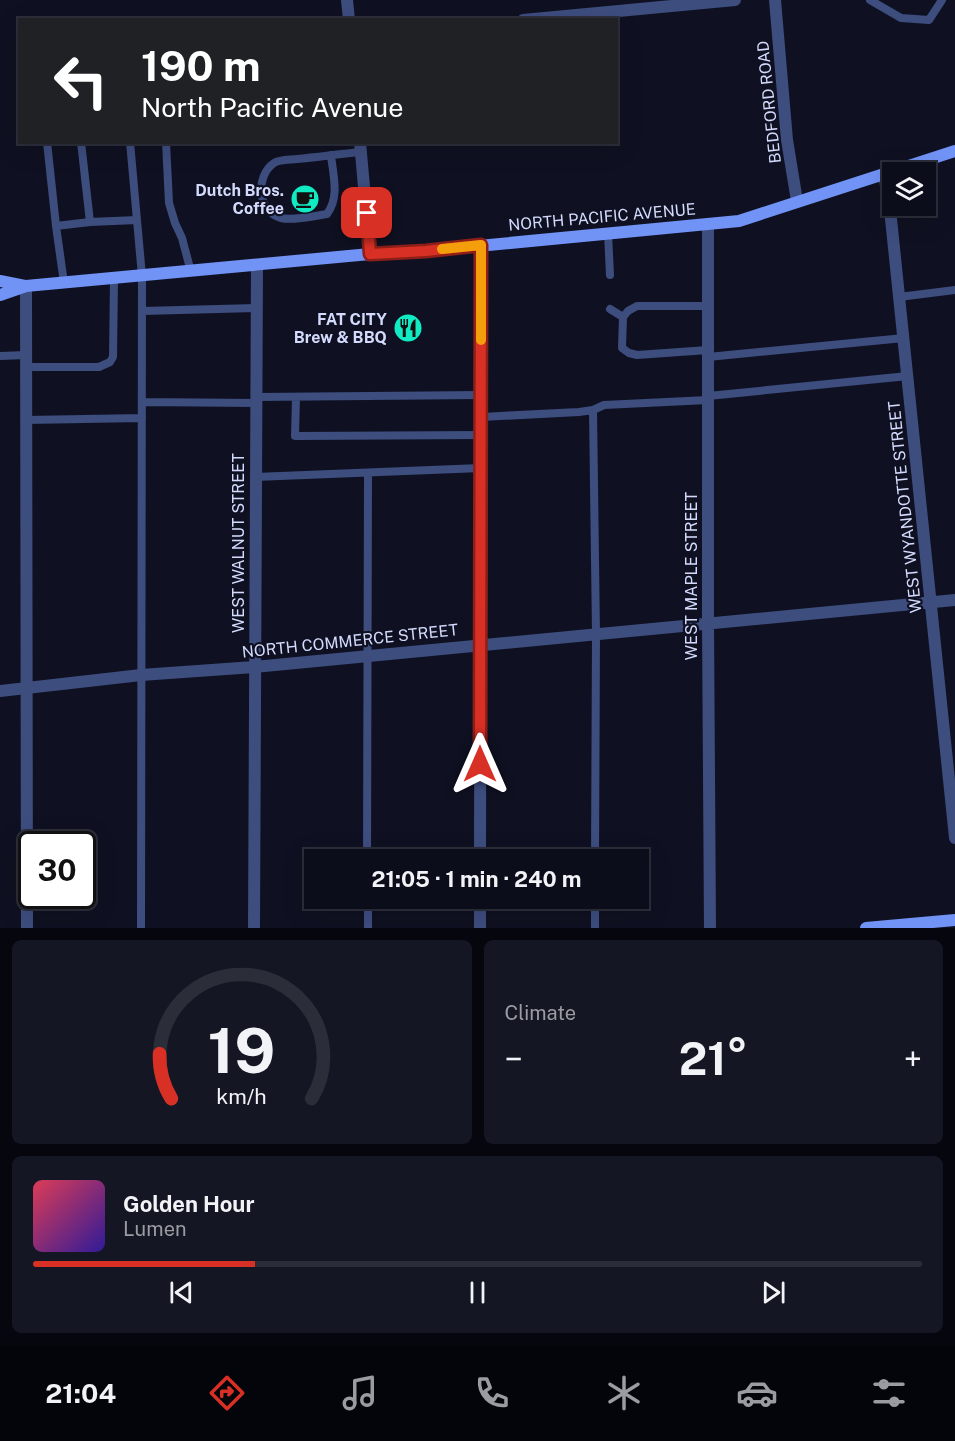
<!DOCTYPE html>
<meta charset="utf-8">
<style>
:root{--surface:#0b0d1a;--page:#141623;--text:#f1f3f6;--muted:#9a9ca2;--line:#2b2d39;--accent:#d93025}
body{margin:0;font-family:"Public Sans",sans-serif;background:var(--page);color:var(--text);height:100vh;display:flex;flex-direction:column;font-size:22px;white-space:nowrap}
*{box-sizing:border-box;margin:0}
p{font-size:20px;color:var(--muted)}
.icon{flex:none;width:33px;height:33px;fill:none;stroke:currentColor;stroke-width:2;stroke-linecap:round;stroke-linejoin:round}
.map{position:relative;height:928px;overflow:hidden}
.side{display:flex;flex-direction:column;gap:12px;padding:12px;background:#06070e;flex:1}
.side>*{flex:none}
.banner{position:absolute;left:18px;top:18px;width:600px;height:126px;border-radius:0px;box-shadow:0 6px 24px #0002,0 0 0 2px var(--line);background:#202124;color:#fff;overflow:hidden}
.controls{position:absolute;left:882px;top:162px;display:grid;gap:12px}
.controls a{display:grid;place-items:center;width:54px;height:54px;border-radius:0px;background:var(--surface);box-shadow:0 6px 24px #0002,0 0 0 2px var(--line);font-size:30px}
.speed{position:absolute;left:18px;top:831px;display:flex;gap:12px;font-size:30px;font-weight:700;text-align:center}
.speed>*{display:grid;place-content:center;width:78px;height:78px;border-radius:50%;background:var(--surface);box-shadow:0 6px 24px #0002,0 0 0 2px var(--line);line-height:1}
.speed .limit{border:3px solid #111;border-radius:9px;background:#fff;color:#111}
.pin{position:absolute;display:grid;place-items:center;width:51px;height:51px;color:#fff;margin:-26px;border-radius:12px;box-shadow:0 3px 9px #0006}
.me{position:absolute;width:66px;margin:-33px;rotate:0deg;stroke-linejoin:round;filter:drop-shadow(0 0 4px #0008)}
.turn{display:flex;align-items:center;gap:21px;height:126px;padding:0 24px;font-size:27px}
.turn .icon{width:78px;height:78px;stroke-width:2.5}
.turn b{display:block;font-size:42px;line-height:51px}
.big{font-size:45px;font-weight:700;line-height:1.1}
.side .card{flex:1;display:flex;flex-direction:column;justify-content:center;gap:9px;min-width:0;padding:0 21px;border-radius:9px;background:var(--page)}
.side .dial{align-items:center;gap:0}
.dial svg{height:156px;overflow:visible;fill:none;stroke:var(--line);stroke-width:7;stroke-linecap:round;text-anchor:middle}
.dial text{fill:var(--text);stroke:none}
.song{display:flex;align-items:center;gap:18px}
.cover{width:72px;height:72px;border-radius:9px;background:linear-gradient(135deg,hsl(350 70% 55%),hsl(250 70% 35%))}
.played{height:6px;border-radius:3px;background:linear-gradient(90deg,var(--accent) 25%,var(--line) 25%)}
.keys{display:flex;justify-content:space-around;direction:ltr}
.heat{display:flex;justify-content:space-between;align-items:center;font-size:33px;direction:ltr}
.side .tiles{flex:1;display:grid;gap:12px;grid-template-columns:1fr 1fr}
.card:last-child{grid-column:span 2}
.trip{position:absolute;left:304px;top:849px;width:345px;height:60px;border-radius:0px;background:var(--surface);box-shadow:0 6px 24px #0002,0 0 0 2px var(--line);font-weight:700;line-height:60px;text-align:center}
.tabs{display:flex;height:96px;justify-content:space-around;align-items:center;background:#04050a;color:var(--muted)}
.tabs .icon{width:42px;height:42px}
.tabs .current{color:var(--accent)}
.tabs b{font-size:27px;color:var(--text)}
.map>svg:first-child{display:block}
.lines{fill:none;stroke-linecap:round;stroke-linejoin:round}
.lane{stroke:#3d4d7e;stroke-width:8}
.street{stroke:#3d4d7e;stroke-width:12}
.secondary{stroke:#7193f5;stroke-width:12}
.route-casing{stroke:#8d1f18;stroke-width:15}
.route{stroke:#d93025;stroke-width:10}
.slow{stroke:#f59e0b;stroke-width:10}
.labels{text-anchor:middle;dominant-baseline:central;stroke-width:4.5;stroke-linejoin:round;paint-order:stroke}
.street-label{font-size:16px;fill:#d3dafc;stroke:#0f1122}
.poi-label{font-size:16px;font-weight:bold;fill:#d3dafc;stroke:#0f1122;text-anchor:end}
</style>
<div class="map">
<svg width="955" height="928" viewBox="0 0 955 928">
<rect width="100%" height="100%" fill="#0f1122"/>
<g class="lines">
<path class="lane" d="M 870,0 L 901,18 L 929,20 L 942,0
M 47,142 L 56,226 L 64,283
M 81,142 L 90,222 L 137,220
M 130,142 L 142,276 L 141,928
M 166,142 L 169,203 L 175,223 L 182,238 L 191,272
M 331,155 C 333,175 340,197 327,214 C 314,216 293,221 281,218 C 257,212 255,176 274,163 C 280,159 290,160 297,159 C 318,157 340,154 361,152
M 56,226 L 90,222
M 608,233 L 610,275
M 899,297 L 955,290
M 610,309 L 623,317
M 142,311 L 256,308
M 708,350 L 637,355 L 629,353 L 622,348 L 623,317 L 628,311 L 637,306 L 708,306
M 0,356 L 26,355
M 708,357 L 904,338
M 26,367 L 99,367 L 110,362 L 113,357 L 114,279
M 708,396 L 908,376
M 256,397 L 481,395
M 296,397 L 295,436 L 481,435
M 142,402 L 256,403
M 593,410 L 596,634 L 595,860
M 481,417 L 579,412 L 593,410 L 604,405 L 708,400
M 26,420 L 142,418
M 255,477 L 481,468
M 367,860 L 368,473
M 368,898 L 368,928
M 595,928 L 595,898"/>
<path class="street" d="M 347,0 L 349,20
M 775,0 L 787,140 L 797,201
M 523,20 L 735,0
M 360,142 L 370,254
M 884,173 L 891,219 L 955,838
M 708,224 L 708,623 L 710,928
M 26,286 L 27,928
M 0,691 L 141,675 L 254,667 L 955,600
M 480,860 L 481,245
M 480,898 L 480,928
M 254,928 L 257,265"/>
<path class="secondary" d="M 0,281 L 25,286
M 0,295 L 26,286 L 370,254 L 426,251 L 739,221 L 955,151
M 866,928 L 955,920"/>
</g>
<g class="lines">
<g class="route-casing">
<path id="route" d="M 367,213 L 370,254 L 426,251 L 481,245 L 480,764"/>
</g>
<use href="#route" class="route"/>
<path class="slow" d="M 442,249 L 481,245 L 481,340"/>
</g>
<defs>
<g id="cafe-disc" transform="scale(1.5)"><circle r="9.5" fill="#10ebc3" stroke="#0f1122"/><path d="M-5.5-4.5H6V0H3Q3 3.5 0 3.5H-2.5Q-5.5 3.5-5.5 0ZM3-3.2v2h1.7v-2ZM-6 4.5H4V6H-6Z" fill="#111"/></g>
<g id="restaurant-disc" transform="scale(1.5)"><circle r="9.5" fill="#10ebc3" stroke="#0f1122"/><path d="M-5-6h1v4h1v-4h1v4h1v-4h1v5L-1.5 .5V6h-2V.5L-5-1ZM5-6V6H3V1.5H1.5Q1.5-4 5-6Z" fill="#111"/></g>
</defs>
<g fill-rule="evenodd">
<use href="#cafe-disc" x="305" y="199"/>
<use href="#restaurant-disc" x="408" y="328"/>
</g>
<g class="labels">
<g class="street-label">
<text transform="translate(769 102) rotate(-96)">BEDFORD ROAD</text>
<text transform="translate(602 217) rotate(-5)">NORTH PACIFIC AVENUE</text>
<text transform="translate(905 507) rotate(-96)">WEST WYANDOTTE STREET</text>
<text transform="translate(238 543) rotate(-90)">WEST WALNUT STREET</text>
<text transform="translate(691 576) rotate(-90)">WEST MAPLE STREET</text>
<text transform="translate(350 641) rotate(-6)">NORTH COMMERCE STREET</text>
</g>
<g class="poi-label">
<text x="284" y="190">Dutch Bros.<tspan x="284" dy="18">Coffee</tspan></text>
<text x="387" y="319">FAT CITY<tspan x="387" dy="18">Brew &amp; BBQ</tspan></text>
</g>
</g>
</svg>
<div class="controls">
<a><svg class="icon" aria-label="layers" viewBox="0 0 24 24"><path d="M12 4l9 5-9 5-9-5zM3 14l9 5 9-5"/></svg></a>
</div>
<div class="speed"><div class="limit">30</div></div>
<div class="pin" style="left:367px;top:213px;background:#d93025"><svg class="icon" aria-label="arrive" viewBox="0 0 24 24"><path d="M6 21V4h12l-3 4 3 4H6"/></svg></div>
<svg class="me" style="left:480px;top:764px" viewBox="-20 -20 40 40"><path d="M0-17L14 15 0 8-14 15z" fill="#d93025" stroke="#fff" stroke-width="4"/></svg>
<div class="trip">21:05 · 1 min · 240 m</div>
<div class="banner">
<div class="turn"><svg class="icon" aria-label="left" viewBox="0 0 24 24"><path d="M17 20v-9H6M10 6l-5 5 5 5"/></svg><div><b>190 m</b>North Pacific Avenue</div></div>
</div>
</div>
<section class="side">
<div class="tiles">
<div class="card dial"><svg viewBox="0 0 100 80">
<path d="M14 69A42 42 0 1 1 86 69"/>
<path d="M14 69A42 42 0 0 1 8 46" stroke="#d93025"/>
<text x="50" y="56" font-size="32" font-weight="700">19</text>
<text x="50" y="72" font-size="11">km/h</text>
</svg></div>
<div class="card"><p>Climate</p>
<div class="heat"><a>−</a><b class="big">21°</b><a>+</a></div>
</div>
<div class="card">
<div class="song"><i class="cover"></i><div><b>Golden Hour</b><p>Lumen</p></div></div>
<div class="played"></div>
<div class="keys"><svg class="icon" aria-label="previous" viewBox="0 0 24 24"><path d="M18 5L8 12l10 7zM5 5v14"/></svg><svg class="icon" aria-label="pause" viewBox="0 0 24 24"><path d="M8 5v14M16 5v14"/></svg><svg class="icon" aria-label="next" viewBox="0 0 24 24"><path d="M6 5l10 7-10 7zM19 5v14"/></svg></div>
</div>
</div>
</section>
<nav class="tabs">
<b>21:04</b>
<svg class="icon current" aria-label="directions" viewBox="0 0 24 24"><path d="M12 3l9 9-9 9-9-9zM9 14v-3h6M13 9l2 2-2 2"/></svg>
<svg class="icon" aria-label="music" viewBox="0 0 24 24"><path d="M9 18V5l10-2v13"/><circle cx="6" cy="18" r="3"/><circle cx="16" cy="16" r="3"/></svg>
<svg class="icon" aria-label="phone" viewBox="0 0 24 24"><path d="M5 4h4l2 5-3 2q2 4 5 5l2-3 5 2v4C11 20 4 13 5 4z"/></svg>
<svg class="icon" aria-label="climate" viewBox="0 0 24 24"><path d="M12 3v18M4 7l16 10M4 17L20 7"/></svg>
<svg class="icon" aria-label="car" viewBox="0 0 24 24"><path d="M5 17H2v-5l4-1 3-4h7l3 4 3 1v5h-3M9 17h6M6 11h13"/><circle cx="7" cy="17" r="2"/><circle cx="17" cy="17" r="2"/></svg>
<svg class="icon" aria-label="filters" viewBox="0 0 24 24"><path d="M4 7h16M4 17h16"/><circle cx="9" cy="7" r="2"/><circle cx="15" cy="17" r="2"/></svg>
</nav>
